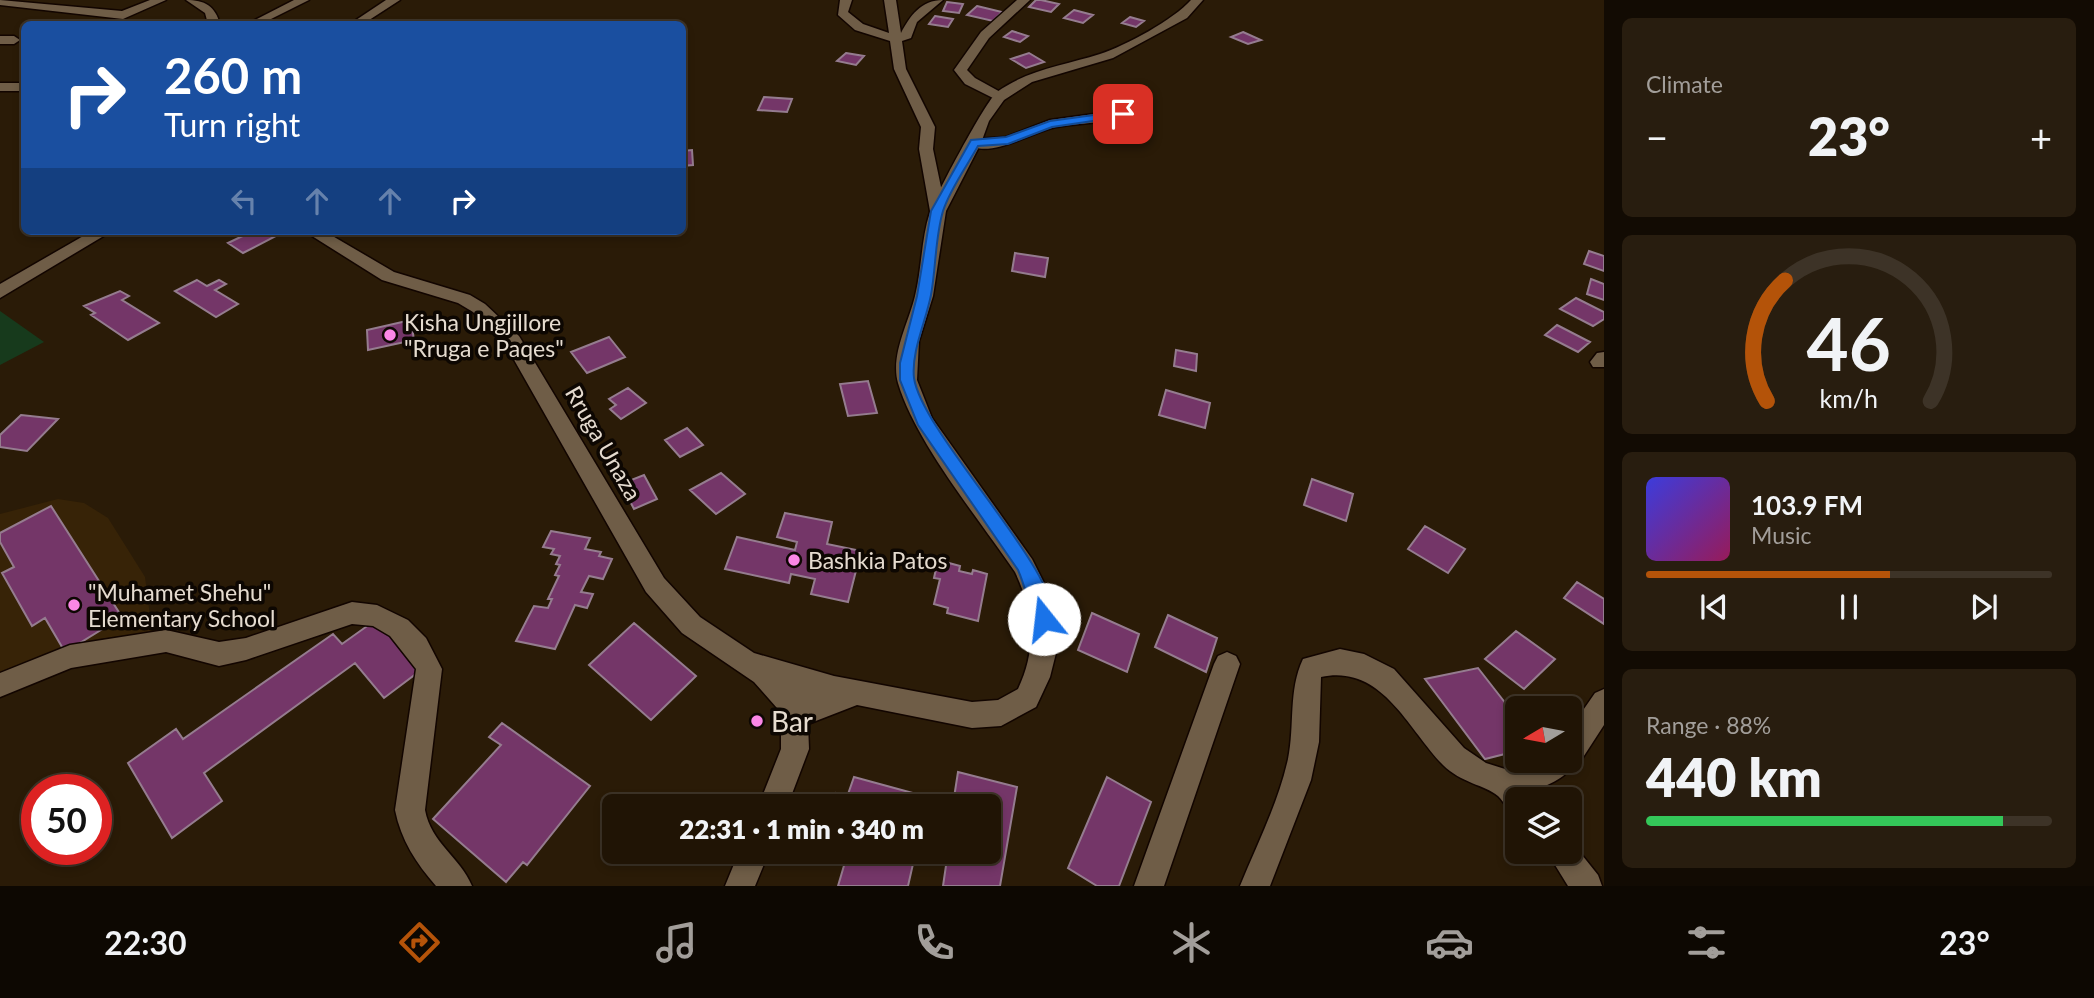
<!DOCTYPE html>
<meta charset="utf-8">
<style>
:root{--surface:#201405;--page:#281d0f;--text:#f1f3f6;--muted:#a29e9a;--line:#3d3327;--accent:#b45309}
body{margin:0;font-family:Lato,sans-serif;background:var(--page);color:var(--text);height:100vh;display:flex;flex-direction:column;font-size:26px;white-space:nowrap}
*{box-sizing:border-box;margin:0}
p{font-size:23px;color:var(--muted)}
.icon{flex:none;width:38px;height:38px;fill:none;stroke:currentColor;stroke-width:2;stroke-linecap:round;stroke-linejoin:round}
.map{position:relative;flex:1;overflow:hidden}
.side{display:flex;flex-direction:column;gap:18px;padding:18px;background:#120b03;width:490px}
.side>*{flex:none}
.hud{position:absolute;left:21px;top:21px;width:665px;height:214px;border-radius:10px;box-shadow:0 4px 10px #0003,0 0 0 2px var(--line);background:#1a4fa0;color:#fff;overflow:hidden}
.needle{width:46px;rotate:260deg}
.tools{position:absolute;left:1505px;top:696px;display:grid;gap:14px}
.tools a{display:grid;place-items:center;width:77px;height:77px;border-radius:10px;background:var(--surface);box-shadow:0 4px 10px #0003,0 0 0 2px var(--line);font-size:35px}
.speed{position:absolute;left:21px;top:774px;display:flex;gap:14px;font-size:35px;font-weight:700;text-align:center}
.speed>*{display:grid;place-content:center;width:91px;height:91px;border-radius:50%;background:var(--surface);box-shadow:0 4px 10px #0003,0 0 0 2px var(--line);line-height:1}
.speed .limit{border:10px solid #d22;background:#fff;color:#111}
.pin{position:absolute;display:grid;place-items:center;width:60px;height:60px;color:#fff;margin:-30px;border-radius:14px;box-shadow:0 4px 10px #0006}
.me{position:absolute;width:77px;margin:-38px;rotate:344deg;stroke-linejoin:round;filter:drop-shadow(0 0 5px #0008)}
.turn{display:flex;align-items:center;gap:24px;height:147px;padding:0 28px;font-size:32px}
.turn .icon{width:91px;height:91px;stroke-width:2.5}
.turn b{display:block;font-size:49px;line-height:60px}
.lanes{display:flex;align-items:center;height:66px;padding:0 28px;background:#0003;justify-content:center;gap:35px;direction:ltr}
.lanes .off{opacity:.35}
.big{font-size:52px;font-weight:800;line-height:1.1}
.side .widget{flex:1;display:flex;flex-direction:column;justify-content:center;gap:10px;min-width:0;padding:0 24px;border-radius:10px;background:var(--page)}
.side .dial{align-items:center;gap:0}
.dial svg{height:182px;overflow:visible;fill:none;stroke:var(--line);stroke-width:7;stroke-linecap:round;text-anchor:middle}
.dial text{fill:var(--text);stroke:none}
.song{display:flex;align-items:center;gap:21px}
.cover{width:84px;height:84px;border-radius:10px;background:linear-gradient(135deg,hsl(240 70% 55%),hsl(330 70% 35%))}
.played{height:7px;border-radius:4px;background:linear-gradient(90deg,var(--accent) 60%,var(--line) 60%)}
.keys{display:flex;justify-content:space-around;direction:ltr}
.heat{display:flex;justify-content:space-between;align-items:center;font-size:38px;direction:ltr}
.charge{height:10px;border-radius:5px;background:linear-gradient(90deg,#34c759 88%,var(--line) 0)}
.trip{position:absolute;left:602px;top:794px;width:399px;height:70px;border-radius:10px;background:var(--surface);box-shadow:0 4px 10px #0003,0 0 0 2px var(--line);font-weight:800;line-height:70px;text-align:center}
.menu{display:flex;height:112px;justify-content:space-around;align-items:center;background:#0d0802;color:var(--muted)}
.menu .icon{width:49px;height:49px}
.menu .active{color:var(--accent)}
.menu b{font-size:32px;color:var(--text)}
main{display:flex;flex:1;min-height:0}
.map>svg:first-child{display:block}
.built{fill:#372307}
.green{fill:#173a1c}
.building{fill:#743668;stroke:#957c8f;stroke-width:2}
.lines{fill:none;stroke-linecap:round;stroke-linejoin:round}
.street-casing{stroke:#120500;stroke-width:3}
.secondary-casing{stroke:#120500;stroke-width:3}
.street{fill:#6f5d47;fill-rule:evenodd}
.secondary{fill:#6f5d47;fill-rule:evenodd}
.route{fill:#1a73e8;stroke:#114b97;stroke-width:2}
.poi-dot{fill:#fb87e6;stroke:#0d0702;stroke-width:2.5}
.labels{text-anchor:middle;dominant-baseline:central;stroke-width:7;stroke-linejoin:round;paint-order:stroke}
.poi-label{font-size:23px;fill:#e5dbcf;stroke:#0d0702;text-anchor:start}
.street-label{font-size:23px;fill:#e5dbcf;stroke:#0d0702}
.near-poi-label{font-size:28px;fill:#e5dbcf;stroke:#0d0702;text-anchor:start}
</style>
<main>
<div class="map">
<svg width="1604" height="886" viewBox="0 0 1604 886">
<rect width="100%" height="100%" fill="#2a1b07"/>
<path class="built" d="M 58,499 L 84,503 L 108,518 L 145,577 L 152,632 L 99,639 L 0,681 L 0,514 Z"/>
<path class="green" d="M 0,311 L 44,342 L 0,365 Z"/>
<path class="building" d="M 1036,0 L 1041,0 L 1059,4 L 1051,12 L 1029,7 Z
M 947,2 L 963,4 L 959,13 L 943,11 Z
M 977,6 L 1002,12 L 993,21 L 967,15 Z
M 1074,10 L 1093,15 L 1083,23 L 1064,18 Z
M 935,16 L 953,19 L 948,27 L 929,24 Z
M 1130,17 L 1144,21 L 1136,27 L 1122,23 Z
M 1012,31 L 1028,36 L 1020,42 L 1004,37 Z
M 1243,32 L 1261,40 L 1248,44 L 1231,37 Z
M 846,53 L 864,56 L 856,65 L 837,61 Z
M 1029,53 L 1044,62 L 1026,68 L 1011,59 Z
M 764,97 L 792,99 L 787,112 L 758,110 Z
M 692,150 L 693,165 L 682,166 L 682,151 Z
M 253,231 L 268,231 L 276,236 L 243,253 L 228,243 Z
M 1589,251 L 1604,256 L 1604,271 L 1584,264 Z
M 1015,253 L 1048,258 L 1045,277 L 1012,271 Z
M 1591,279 L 1604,284 L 1604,300 L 1587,294 Z
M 197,280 L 207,286 L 219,280 L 226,284 L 215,290 L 238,304 L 216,317 L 175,291 Z
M 120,291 L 129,296 L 122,300 L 159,323 L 128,340 L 91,315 L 95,313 L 84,306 Z
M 1576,298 L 1604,312 L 1604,319 L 1593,326 L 1560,309 Z
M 411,320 L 414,340 L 368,350 L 367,330 Z
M 1557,325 L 1590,342 L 1578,352 L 1545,335 Z
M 609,337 L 625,357 L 587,373 L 571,352 Z
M 1176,350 L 1197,354 L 1196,371 L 1174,366 Z
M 868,381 L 877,413 L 848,416 L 840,384 Z
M 628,388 L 646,403 L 621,419 L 610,409 L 616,405 L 609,399 Z
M 1166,390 L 1210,403 L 1205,428 L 1159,415 Z
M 21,415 L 58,419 L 27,451 L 0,447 L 0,435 Z
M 687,428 L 703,445 L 680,457 L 665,440 Z
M 721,473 L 745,494 L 716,514 L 690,490 Z
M 644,475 L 657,499 L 634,509 L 621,484 Z
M 1312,479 L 1353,494 L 1346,521 L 1304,505 Z
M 51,506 L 122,617 L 65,652 L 45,618 L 32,626 L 2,573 L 14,567 L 0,542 L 0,533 Z
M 785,513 L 832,522 L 827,544 L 861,551 L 848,602 L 811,594 L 815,579 L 791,574 L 789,583 L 725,569 L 737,537 L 795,550 L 797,542 L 777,537 Z
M 1425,526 L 1465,549 L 1448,573 L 1408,549 Z
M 551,531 L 590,538 L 585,549 L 601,552 L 599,556 L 612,559 L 603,579 L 589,576 L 581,592 L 593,594 L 587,608 L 575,605 L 555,649 L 516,641 L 534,606 L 548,608 L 552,599 L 548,599 L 559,576 L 555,575 L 560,565 L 556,564 L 560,556 L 551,554 L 554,549 L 543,547 Z
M 938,560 L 960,566 L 959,571 L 972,574 L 973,570 L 987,574 L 978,621 L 947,613 L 948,608 L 934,604 L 940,579 L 934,578 Z
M 1577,582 L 1604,599 L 1604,624 L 1564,598 Z
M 1092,613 L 1139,634 L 1127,672 L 1078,650 Z
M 1168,615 L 1217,638 L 1206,672 L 1155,647 Z
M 377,619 L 421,670 L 384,698 L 355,663 L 204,773 L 222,801 L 172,838 L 128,763 L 176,729 L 183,739 L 333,634 L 342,644 Z
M 634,623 L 696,676 L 651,720 L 589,665 Z
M 1516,631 L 1555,659 L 1524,689 L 1485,659 Z
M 1478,668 L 1517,718 L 1517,751 L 1485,759 L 1425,679 Z
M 502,723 L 590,786 L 527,865 L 523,862 L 506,882 L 433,819 L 501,745 L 489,737 Z
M 958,772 L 1017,787 L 1000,886 L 943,886 L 948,852 L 989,852 L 989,807 L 824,807 L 826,797 L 835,799 L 836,793 L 847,797 L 854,777 L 953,804 Z
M 1107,777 L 1151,802 L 1119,886 L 1097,886 L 1068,868 Z
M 848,852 L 877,852 L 913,864 L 908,886 L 838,886 Z"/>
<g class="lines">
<g class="street-casing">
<path id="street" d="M 0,0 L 122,11 L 150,0 L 166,0 L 123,19 L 0,5 Z
M 186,0 C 205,0 215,6 220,24 L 208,24 L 205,13 Z
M 294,0 L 309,0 L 261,24 L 247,24 Z
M 386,0 L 400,0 L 363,24 L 350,24 Z
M 840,0 L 852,0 L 848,12 L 863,24 L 889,33 L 884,0 L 896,0 L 901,33 C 910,16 921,0 943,0 L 917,22 L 911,38 L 902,41 L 906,69 L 935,127 L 933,149 L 946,211 L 944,214 L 938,216 L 930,211 L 919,149 L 921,127 L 894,69 L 890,41 L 855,30 L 838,15 Z
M 1017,0 L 1030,0 L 989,38 L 967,70 L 975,78 L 1004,94 L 1004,100 L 999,101 L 965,84 L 954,70 L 981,32 Z
M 0,36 L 14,36 L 20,40 L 14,44 L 0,44 Z
M 1123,110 L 1128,111 L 1128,117 C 1104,123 1080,123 1056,127 C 1034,131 987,161 967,143 L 974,139 L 1006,137 L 1050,120 Z
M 1604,352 L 1604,367 L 1593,367 L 1590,362 L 1597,353 Z
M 352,602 L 377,605 L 408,620 L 426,638 L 442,669 L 425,810 C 431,843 460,857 472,886 L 436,886 C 416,863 401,840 395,810 L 416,669 L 390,636 L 373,626 L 352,624 L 246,660 L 219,666 L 166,652 L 71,668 L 0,697 L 0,673 L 70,645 L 166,630 L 219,642 L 246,638 Z
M 1340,649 L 1364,654 L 1394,669 L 1464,748 L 1486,763 L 1505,769 L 1534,761 L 1570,761 L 1570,729 L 1595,693 L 1604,689 L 1604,725 L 1580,762 L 1572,765 C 1566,779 1544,787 1530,791 L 1533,800 L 1517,800 L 1517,814 C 1507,810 1505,803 1498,796 C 1485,785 1461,783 1443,765 C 1407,728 1382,664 1321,677 L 1319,742 L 1311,780 L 1270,886 L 1240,886 C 1257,844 1278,804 1288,759 C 1295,725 1288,691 1303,659 Z
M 1227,652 L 1236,656 L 1240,664 L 1164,886 L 1134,886 L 1214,664 L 1218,656 Z
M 1570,840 L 1598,875 L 1602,886 L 1568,886 L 1547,852 L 1570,852 Z"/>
</g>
<g class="secondary-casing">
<path id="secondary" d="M 1191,0 L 1203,0 L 1187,18 L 1113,58 L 1032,82 L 1004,100 L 989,121 L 981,143 L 946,211 L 933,296 L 919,341 L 917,380 L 932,418 L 1032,559 L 1049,593 L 1056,619 L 1058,645 L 1050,677 L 1036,707 L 1001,726 L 972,728 L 857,705 L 808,724 L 809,749 L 787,807 L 758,807 L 781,749 L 781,717 L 777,708 L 754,682 L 682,633 L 646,592 L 505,344 L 473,312 L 458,303 L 382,280 L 304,231 L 324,231 L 394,272 L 470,295 L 485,304 L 519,336 L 664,578 L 700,617 L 754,653 L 834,676 L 972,702 L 998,700 L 1018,689 C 1037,649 1034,612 1015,572 C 979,519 916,443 898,383 C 890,355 909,322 915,296 C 922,268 921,239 930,212 C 935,196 986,101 997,92 C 1027,70 1065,65 1100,54 C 1127,45 1173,20 1191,0 Z
M 0,83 L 24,83 L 24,91 L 0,91 Z
M 92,231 L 112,231 L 0,298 L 0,284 Z
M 739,852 L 769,852 L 755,886 L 725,886 Z"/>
</g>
<use href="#street" class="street"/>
<use href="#secondary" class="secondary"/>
</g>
<path class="route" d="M 1123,111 L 1128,114 L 1127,116 L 1052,127 L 1008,144 L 978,146 C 967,166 950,189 943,211 C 935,238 936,268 931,295 C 926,321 911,352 914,378 C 923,437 1071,581 1051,625 L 1044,628 L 1037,625 C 1029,608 1026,588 1018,570 L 918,425 L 900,380 L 900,363 L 917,296 L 931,211 L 971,140 L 1006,137 L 1050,121 Z"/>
<g class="poi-dot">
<circle cx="390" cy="335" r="7"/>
<circle cx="794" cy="560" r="7"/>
<circle cx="74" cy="605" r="7"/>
<circle cx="757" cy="721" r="7"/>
</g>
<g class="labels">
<g class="poi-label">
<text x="404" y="322">Kisha Ungjillore<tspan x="404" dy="26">"Rruga e Paqes"</tspan></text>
<text x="808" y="560">Bashkia Patos</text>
<text x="88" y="592">"Muhamet Shehu"<tspan x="88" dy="26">Elementary School</tspan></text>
</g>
<g class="street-label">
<text transform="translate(604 443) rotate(60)">Rruga Unaza</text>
</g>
<g class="near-poi-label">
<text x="771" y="721">Bar</text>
</g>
</g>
</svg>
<div class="tools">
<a><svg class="needle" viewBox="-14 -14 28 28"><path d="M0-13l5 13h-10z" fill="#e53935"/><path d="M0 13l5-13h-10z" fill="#a29e9a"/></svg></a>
<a><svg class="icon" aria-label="layers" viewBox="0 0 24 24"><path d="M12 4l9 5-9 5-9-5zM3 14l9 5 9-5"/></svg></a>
</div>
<div class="speed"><div class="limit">50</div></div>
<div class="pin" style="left:1123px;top:114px;background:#d93025"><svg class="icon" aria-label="arrive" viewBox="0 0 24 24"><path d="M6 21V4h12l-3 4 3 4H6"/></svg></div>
<svg class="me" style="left:1044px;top:619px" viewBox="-20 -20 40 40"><circle r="19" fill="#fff"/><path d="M0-13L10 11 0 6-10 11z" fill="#1a73e8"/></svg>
<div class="trip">22:31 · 1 min · 340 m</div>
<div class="hud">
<div class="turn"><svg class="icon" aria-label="right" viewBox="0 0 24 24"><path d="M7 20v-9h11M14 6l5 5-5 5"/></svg><div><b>260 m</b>Turn right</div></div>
<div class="lanes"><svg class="icon off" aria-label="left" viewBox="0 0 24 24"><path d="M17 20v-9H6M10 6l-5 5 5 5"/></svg><svg class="icon off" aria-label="ahead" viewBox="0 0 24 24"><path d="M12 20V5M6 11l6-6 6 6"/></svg><svg class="icon off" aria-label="ahead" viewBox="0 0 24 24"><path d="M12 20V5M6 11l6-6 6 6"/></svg><svg class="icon" aria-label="right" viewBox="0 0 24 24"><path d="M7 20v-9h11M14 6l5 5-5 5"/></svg></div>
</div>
</div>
<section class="side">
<div class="widget"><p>Climate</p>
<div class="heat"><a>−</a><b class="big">23°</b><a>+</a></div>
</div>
<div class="widget dial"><svg viewBox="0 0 100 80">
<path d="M14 69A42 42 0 1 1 86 69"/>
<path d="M14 69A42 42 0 0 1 22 16" stroke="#b45309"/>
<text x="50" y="56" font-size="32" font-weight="700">46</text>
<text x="50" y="72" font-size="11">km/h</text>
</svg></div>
<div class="widget">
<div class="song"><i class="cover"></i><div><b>103.9 FM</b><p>Music</p></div></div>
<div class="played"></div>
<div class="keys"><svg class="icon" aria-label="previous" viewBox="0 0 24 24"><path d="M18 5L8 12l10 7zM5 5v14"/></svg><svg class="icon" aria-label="pause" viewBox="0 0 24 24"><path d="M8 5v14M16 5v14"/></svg><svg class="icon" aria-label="next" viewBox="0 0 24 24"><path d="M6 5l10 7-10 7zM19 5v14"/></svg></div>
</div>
<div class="widget"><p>Range · 88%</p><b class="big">440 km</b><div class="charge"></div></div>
</section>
</main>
<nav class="menu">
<b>22:30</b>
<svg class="icon active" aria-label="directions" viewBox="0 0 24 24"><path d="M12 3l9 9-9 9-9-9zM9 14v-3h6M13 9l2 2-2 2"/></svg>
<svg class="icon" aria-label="music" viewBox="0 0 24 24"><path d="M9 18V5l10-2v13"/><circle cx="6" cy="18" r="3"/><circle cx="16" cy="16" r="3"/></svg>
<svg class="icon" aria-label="phone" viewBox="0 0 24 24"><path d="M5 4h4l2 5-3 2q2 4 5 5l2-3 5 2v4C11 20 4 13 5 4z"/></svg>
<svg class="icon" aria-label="climate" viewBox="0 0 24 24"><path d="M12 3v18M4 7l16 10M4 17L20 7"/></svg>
<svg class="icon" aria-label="car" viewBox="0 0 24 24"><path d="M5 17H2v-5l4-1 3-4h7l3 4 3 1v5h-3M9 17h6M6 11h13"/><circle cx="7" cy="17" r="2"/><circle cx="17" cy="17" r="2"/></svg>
<svg class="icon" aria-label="filters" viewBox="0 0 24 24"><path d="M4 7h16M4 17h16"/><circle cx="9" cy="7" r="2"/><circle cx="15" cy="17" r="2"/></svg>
<b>23°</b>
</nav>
